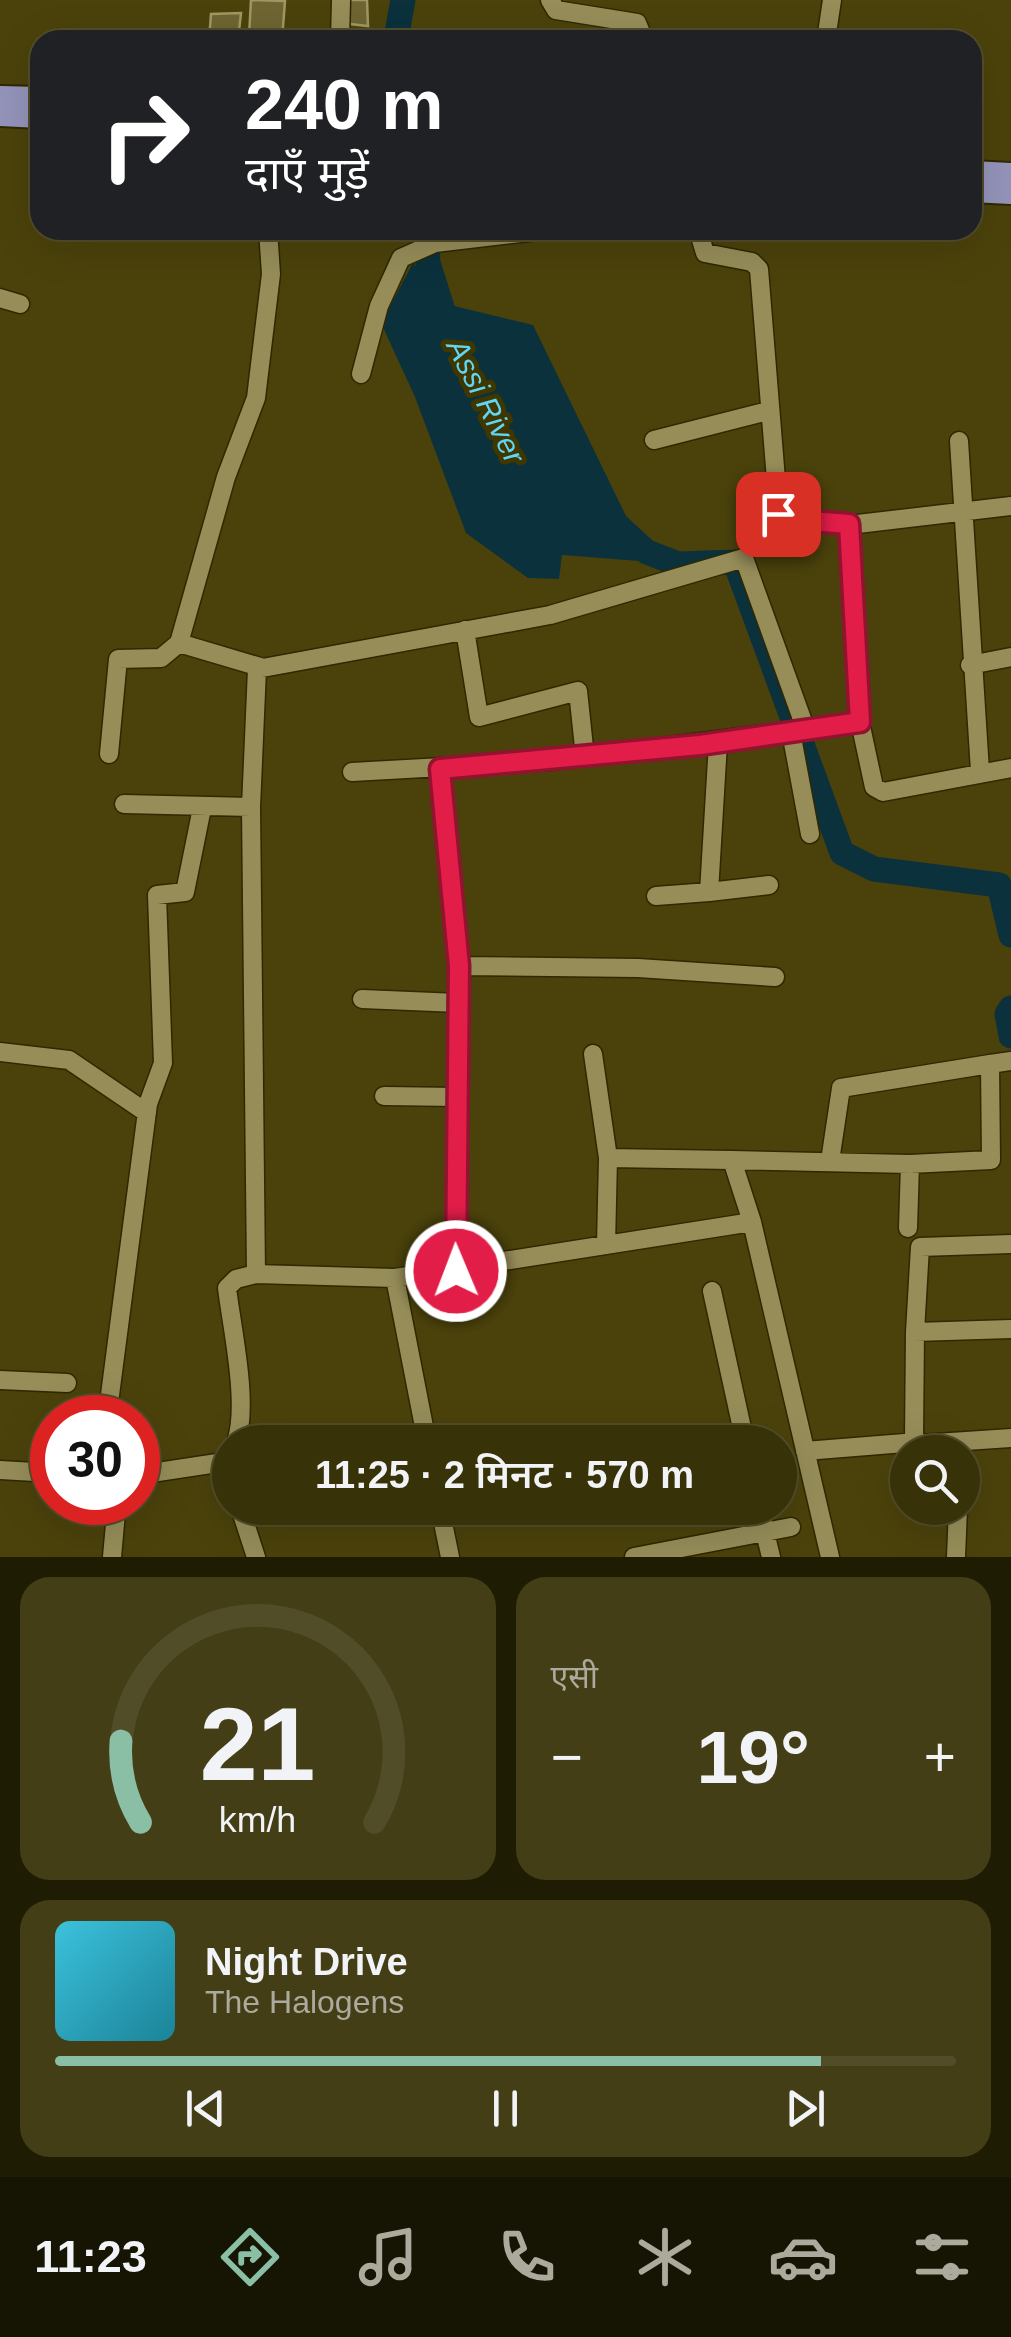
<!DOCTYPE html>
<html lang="hi">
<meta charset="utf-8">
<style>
:root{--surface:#383208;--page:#433e16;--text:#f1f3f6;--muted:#abaa9c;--line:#524d29;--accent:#8abfa5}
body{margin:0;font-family:Helvetica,"Noto Sans Devanagari",sans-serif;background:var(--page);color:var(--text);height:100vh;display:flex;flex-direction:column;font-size:38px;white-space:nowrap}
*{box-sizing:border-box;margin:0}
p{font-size:32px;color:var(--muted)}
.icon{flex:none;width:55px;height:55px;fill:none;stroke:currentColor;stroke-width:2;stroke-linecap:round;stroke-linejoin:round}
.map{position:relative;height:1557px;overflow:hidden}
.sheet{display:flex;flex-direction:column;gap:20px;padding:20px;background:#1f1c04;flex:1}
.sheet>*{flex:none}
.top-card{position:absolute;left:30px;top:30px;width:952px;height:210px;border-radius:30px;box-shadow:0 10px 40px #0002,0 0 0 2px var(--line);background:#202124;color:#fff;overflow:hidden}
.fabs{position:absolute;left:890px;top:1435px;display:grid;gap:20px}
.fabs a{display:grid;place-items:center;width:90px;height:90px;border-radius:50%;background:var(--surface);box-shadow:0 10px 40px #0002,0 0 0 2px var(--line);font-size:50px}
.speed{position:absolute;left:30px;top:1395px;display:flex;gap:20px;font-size:50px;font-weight:700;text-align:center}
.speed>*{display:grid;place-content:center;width:130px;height:130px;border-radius:50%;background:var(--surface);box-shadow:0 10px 40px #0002,0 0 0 2px var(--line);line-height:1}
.speed .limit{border:15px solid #d22;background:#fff;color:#111}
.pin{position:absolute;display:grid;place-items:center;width:85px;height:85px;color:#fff;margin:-42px;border-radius:20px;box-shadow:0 5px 15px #0006}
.me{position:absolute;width:110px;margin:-55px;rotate:359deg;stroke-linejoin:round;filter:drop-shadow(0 0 8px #0008)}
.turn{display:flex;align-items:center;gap:35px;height:210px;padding:0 50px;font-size:45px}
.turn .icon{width:130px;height:130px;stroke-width:2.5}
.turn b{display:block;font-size:70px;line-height:85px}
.big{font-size:75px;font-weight:600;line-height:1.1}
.sheet .widget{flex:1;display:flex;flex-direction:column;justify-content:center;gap:15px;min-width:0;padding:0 35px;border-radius:30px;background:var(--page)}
.sheet .dial{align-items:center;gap:0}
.dial svg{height:260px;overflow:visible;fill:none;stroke:var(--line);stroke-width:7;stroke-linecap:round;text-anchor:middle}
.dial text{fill:var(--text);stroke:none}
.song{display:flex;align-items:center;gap:30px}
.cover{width:120px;height:120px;border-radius:15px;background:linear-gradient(135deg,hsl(190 70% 55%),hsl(190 70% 35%))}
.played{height:10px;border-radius:5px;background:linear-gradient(90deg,var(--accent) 85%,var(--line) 85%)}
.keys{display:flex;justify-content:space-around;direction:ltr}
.heat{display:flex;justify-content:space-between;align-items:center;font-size:55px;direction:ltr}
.sheet .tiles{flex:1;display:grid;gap:20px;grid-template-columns:1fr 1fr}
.widget:last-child{grid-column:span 2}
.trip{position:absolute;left:212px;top:1425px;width:585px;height:100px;border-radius:50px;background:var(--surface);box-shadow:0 10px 40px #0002,0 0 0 2px var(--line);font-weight:600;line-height:100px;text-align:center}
.tabs{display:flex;height:160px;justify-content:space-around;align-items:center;background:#161403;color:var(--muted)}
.tabs .icon{width:70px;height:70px}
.tabs .current{color:var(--accent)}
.tabs b{font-size:45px;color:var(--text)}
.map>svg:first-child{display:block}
.water{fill:#0a313c}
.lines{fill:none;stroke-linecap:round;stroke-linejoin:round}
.river{stroke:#0a313c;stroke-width:25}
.building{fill:#6e6533;stroke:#a09763;stroke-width:2.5}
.minor-casing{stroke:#2f2800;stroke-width:21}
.major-casing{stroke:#2f2800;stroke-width:26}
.minor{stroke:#968d59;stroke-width:18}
.major{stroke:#9494bb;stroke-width:22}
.route-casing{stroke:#92132f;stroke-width:25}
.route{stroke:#e11d48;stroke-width:18}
.labels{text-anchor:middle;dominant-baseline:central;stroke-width:10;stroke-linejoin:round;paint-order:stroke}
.water-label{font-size:30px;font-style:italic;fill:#5fd6f8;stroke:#403700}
</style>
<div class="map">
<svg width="1011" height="1557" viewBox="0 0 1011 1557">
<rect width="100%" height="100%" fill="#4b420b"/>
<path class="water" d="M 413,263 L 450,305 L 533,325 L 626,516 L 678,564 L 562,555 L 559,579 L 528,578 L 466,533 L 415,397 L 381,323 Z"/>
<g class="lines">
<path class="river" d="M 403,0 L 396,38 L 406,40
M 426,230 L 428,263 L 446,320
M 647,552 L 678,564 L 735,562 L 842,853 L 874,869 L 999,885 L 1011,935
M 1011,1008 L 1007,1014 L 1011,1036"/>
</g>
<path class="building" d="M 251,0 L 285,1 L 282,40 L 249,36 Z
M 348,0 L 367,0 L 368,26 L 350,24 Z
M 241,13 L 238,40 L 209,40 L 211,14 Z"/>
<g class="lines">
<g class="minor-casing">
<path id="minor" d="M 550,0 L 556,10 L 637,23 L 644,40
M 340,40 L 341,0
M 826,40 L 832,0
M 698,230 L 705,253 L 752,262 L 759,269 L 779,517 L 849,525 L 1011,506
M 0,298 L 20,304
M 361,374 L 379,306 L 401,258 L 435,243 L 547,230
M 654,440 L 768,411
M 959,441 L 980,771
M 849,525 L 860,722 L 874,787 L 883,792 L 1011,768
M 465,630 L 479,717 L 578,691 L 585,757
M 970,665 L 1011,657
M 260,667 L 179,643 L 226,477 L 256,398 L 271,274 L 268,230
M 791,732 L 810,834
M 109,754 L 118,659 L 161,658 L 179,643
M 439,769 L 459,966
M 352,772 L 550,761 L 860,722
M 124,804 L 251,807
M 709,892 L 769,885
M 656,896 L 709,892 L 718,743
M 362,999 L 458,1003 L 455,1271
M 458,1003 L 459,966 L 638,968 L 775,977
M 0,1052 L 69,1060 L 147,1113
M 593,1054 L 608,1158 L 606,1245
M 384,1096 L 457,1097
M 608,1158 L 732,1160
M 830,1161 L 841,1088 L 990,1064
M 908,1228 L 910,1164
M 256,1274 L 395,1278
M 712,1291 L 745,1442
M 1011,1329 L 915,1332 L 914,1438 L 921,1444 L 1011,1438
M 915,1332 L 920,1247 L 1011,1244
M 0,1380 L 67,1383
M 107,1418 L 148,1104 L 163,1063 L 157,895 L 185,892 L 202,808
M 236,1442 C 249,1404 232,1329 227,1288 L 236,1279 L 256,1274 L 251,807 L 257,669 L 550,615 L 744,558 L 806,730
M 286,1442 L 350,1441
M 427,1442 L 395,1278 L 752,1222
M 805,1451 L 917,1442
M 0,1470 L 52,1473
M 138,1475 L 224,1462 L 230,1479
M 240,1508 L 256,1557
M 440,1508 L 450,1557
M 759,1508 L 771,1557
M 112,1557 L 117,1502
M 634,1557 L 791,1527
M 830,1557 L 752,1222 L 732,1160 L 910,1164 L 991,1160 L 990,1064 L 1011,1061
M 956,1557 L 958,1508"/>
</g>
<g class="major-casing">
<path id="major" d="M 0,97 L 40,98
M 0,115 L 40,117
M 972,172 L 1011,174
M 972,191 L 1011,193"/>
</g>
<use href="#minor" class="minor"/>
<use href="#major" class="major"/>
</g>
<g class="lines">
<g class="route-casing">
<path id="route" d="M 456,1271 L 459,966 L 440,769 L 700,745 L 860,722 L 849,524 L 784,519 L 778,514"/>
</g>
<use href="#route" class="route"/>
</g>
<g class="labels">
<g class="water-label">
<text transform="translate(486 401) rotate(63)">Assi River</text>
</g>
</g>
</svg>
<div class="fabs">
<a><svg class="icon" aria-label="search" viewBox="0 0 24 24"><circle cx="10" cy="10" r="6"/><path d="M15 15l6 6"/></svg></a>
</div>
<div class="speed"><div class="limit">30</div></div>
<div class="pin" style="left:778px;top:514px;background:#d93025"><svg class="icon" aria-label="arrive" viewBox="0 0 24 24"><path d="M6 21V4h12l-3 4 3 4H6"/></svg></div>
<svg class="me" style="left:456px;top:1271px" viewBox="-20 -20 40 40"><circle r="17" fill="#e11d48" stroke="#fff" stroke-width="3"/><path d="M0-11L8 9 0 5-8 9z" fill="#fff"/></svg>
<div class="trip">11:25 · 2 मिनट · 570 m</div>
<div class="top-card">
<div class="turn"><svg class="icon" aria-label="right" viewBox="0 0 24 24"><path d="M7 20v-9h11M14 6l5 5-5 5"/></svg><div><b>240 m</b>दाएँ मुड़ें</div></div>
</div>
</div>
<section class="sheet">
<div class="tiles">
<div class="widget dial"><svg viewBox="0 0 100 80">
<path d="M14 69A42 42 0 1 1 86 69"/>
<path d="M14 69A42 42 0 0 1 8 44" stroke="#8abfa5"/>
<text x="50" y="56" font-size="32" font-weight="700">21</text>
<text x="50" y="72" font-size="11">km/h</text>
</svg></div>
<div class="widget"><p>एसी</p>
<div class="heat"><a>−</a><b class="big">19°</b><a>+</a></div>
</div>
<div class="widget">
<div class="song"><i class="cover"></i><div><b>Night Drive</b><p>The Halogens</p></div></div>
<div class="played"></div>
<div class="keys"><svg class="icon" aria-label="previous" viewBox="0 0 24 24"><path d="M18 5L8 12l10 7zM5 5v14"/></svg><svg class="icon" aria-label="pause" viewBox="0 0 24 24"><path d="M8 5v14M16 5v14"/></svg><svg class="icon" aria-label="next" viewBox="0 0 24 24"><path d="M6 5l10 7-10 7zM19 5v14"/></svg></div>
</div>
</div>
</section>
<nav class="tabs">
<b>11:23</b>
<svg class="icon current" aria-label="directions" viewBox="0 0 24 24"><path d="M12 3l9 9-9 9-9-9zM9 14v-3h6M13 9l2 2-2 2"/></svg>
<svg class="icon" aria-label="music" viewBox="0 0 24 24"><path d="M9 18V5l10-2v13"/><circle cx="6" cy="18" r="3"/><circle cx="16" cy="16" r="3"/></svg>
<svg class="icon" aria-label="phone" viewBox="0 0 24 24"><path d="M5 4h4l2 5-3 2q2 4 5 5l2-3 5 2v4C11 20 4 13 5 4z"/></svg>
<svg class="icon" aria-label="climate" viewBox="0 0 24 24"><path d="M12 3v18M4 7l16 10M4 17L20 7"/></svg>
<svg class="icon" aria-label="car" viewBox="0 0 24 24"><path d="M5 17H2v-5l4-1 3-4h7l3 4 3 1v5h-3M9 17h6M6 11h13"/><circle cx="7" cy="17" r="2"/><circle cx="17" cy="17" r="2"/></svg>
<svg class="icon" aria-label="filters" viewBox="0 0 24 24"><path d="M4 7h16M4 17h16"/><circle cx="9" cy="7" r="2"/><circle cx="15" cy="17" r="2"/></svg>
</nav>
